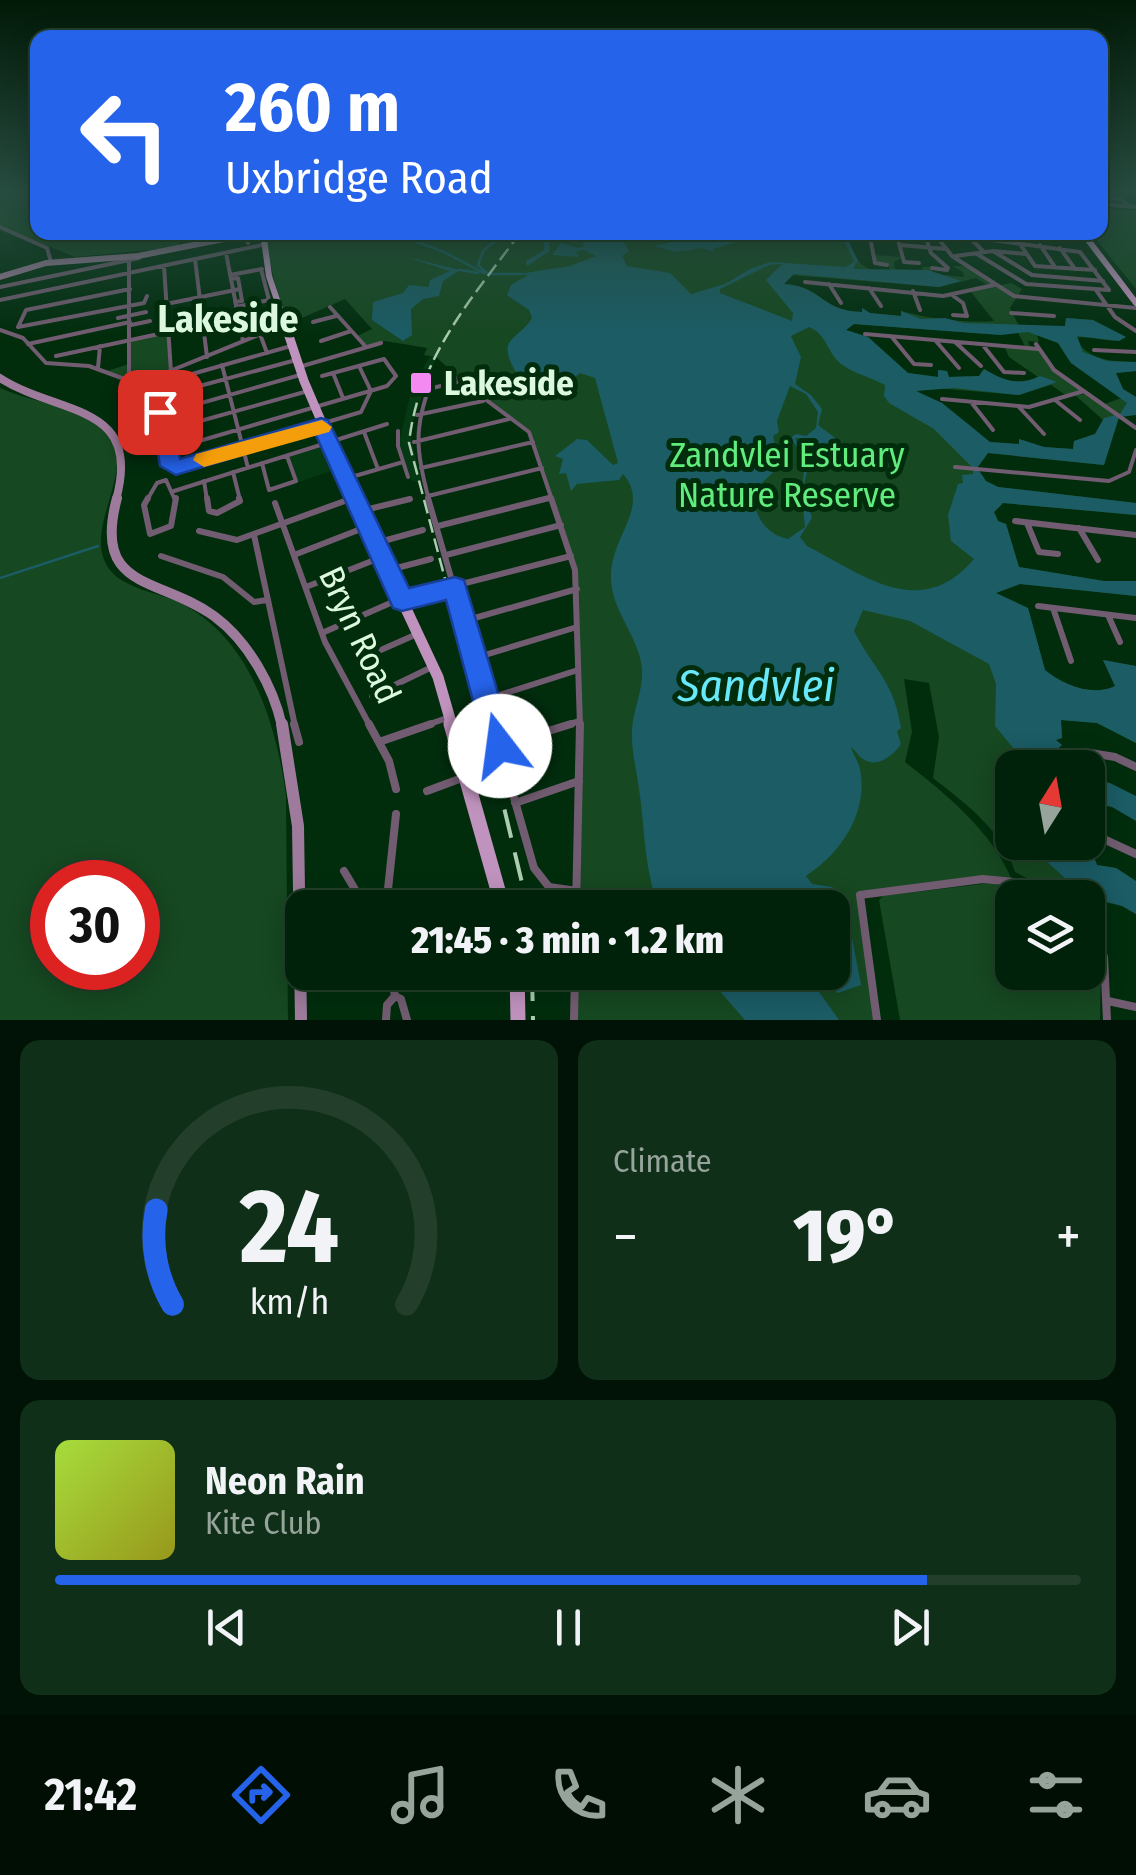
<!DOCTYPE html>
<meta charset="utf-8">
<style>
:root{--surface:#01220a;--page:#0f2f18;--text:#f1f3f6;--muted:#96a49c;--line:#233f2b;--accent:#2563eb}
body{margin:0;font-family:"Fira Sans Condensed",sans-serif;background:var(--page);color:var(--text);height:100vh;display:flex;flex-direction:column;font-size:38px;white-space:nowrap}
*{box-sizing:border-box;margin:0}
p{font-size:32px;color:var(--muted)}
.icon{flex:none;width:55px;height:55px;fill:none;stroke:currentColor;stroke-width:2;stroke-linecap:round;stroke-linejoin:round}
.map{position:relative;height:1020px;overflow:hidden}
.details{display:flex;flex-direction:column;gap:20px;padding:20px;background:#011306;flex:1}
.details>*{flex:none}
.banner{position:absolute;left:30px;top:30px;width:1078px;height:210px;border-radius:20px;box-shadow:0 5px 25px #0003,0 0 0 2px var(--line);background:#2563eb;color:#fff;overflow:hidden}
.needle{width:65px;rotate:11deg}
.controls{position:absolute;left:995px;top:750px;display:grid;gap:20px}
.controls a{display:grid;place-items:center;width:110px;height:110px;border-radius:20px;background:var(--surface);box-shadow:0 5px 25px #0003,0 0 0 2px var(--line);font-size:50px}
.speed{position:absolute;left:30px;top:860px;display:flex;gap:20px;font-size:50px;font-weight:700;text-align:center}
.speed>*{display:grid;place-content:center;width:130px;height:130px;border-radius:50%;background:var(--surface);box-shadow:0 5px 25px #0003,0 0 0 2px var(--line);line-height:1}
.speed .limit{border:15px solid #d22;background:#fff;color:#111}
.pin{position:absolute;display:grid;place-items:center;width:85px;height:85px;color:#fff;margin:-42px;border-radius:20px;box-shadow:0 5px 15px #0006}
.me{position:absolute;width:110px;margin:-55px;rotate:345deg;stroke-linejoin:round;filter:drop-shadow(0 0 8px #0008)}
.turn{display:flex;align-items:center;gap:35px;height:210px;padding:0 30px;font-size:45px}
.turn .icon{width:130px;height:130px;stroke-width:2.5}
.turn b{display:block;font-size:70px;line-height:85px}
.big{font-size:75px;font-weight:800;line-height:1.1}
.details .tile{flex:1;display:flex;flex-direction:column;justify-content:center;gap:15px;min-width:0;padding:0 35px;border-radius:20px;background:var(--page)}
.details .dial{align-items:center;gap:0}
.dial svg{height:260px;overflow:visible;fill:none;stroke:var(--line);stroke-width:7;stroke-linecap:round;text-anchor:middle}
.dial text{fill:var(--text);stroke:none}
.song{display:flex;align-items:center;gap:30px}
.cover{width:120px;height:120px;border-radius:15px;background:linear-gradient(135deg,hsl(80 70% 55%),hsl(60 70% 35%))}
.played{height:10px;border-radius:5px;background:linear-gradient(90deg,var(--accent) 85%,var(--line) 85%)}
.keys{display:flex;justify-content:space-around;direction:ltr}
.heat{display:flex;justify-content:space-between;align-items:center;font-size:55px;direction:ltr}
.details .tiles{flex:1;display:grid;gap:20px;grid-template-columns:1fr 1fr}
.tile:last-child{grid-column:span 2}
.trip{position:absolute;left:285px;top:890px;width:565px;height:100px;border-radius:20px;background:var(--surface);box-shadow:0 5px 25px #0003,0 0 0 2px var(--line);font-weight:800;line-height:100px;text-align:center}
.tabs{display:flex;height:160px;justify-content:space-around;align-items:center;background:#000e04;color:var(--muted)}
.tabs .icon{width:70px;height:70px}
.tabs .active{color:var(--accent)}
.tabs b{font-size:45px;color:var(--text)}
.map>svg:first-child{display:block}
.built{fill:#053914}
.green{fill:#164821;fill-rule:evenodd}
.water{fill:#1b5c65;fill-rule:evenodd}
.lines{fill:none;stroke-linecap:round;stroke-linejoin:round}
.stream{stroke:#1b5c65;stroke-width:2.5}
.canal{stroke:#1b5c65;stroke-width:4}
.street-far2{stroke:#725c71;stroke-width:4}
.street-far1{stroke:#725c71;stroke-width:6}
.street{stroke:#725c71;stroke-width:8}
.secondary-far3{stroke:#9e7b9c;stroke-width:6}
.secondary-far2{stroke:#9e7b9c;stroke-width:8}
.secondary-far1{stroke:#9e7b9c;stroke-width:10}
.secondary{stroke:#9e7b9c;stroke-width:12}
.primary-far3{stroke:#c093be;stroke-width:6}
.primary-far2{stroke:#c093be;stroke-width:9}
.primary-far1{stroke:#c093be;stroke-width:11}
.primary{stroke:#c093be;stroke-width:15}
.rail-far1{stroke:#acccb1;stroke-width:2.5;stroke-dasharray:14 6;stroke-linecap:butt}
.rail{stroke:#acccb1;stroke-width:4;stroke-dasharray:29 15;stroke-linecap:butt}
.route{fill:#2563eb;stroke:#184099;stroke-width:2.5}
.slow{fill:#f59e0b}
.poi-dot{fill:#f38af1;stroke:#012d0d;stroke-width:4}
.labels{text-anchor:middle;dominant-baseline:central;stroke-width:10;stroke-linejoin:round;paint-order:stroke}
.poi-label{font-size:35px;font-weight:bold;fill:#dcf9df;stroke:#012d0d;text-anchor:start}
.park-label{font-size:35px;fill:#61ec7e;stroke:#012d0d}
.street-label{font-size:35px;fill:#dcf9df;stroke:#012d0d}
.far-district-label{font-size:38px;font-weight:bold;fill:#dcf9df;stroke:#012d0d}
.near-water-label{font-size:45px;font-style:italic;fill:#68e9fb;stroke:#012d0d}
</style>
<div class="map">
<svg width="1136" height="1020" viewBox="0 0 1136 1020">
<rect width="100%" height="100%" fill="#012d0d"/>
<path class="built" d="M 430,356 L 436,357 L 413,421 L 411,438 L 422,484 L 411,480 L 399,443 L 412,386 Z
M 329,443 L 340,468 L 296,483 L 287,456 Z"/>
<path class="green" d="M 0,193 L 37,193 L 38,232 L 178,233 L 180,247 L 75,257 L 0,226 Z
M 1100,210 L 1136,210 L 1136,289 L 1091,233 L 1100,232 Z
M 267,232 L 839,233 C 858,255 854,272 891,272 L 888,264 L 877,263 L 875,255 L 902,257 L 894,262 L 895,269 L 923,271 L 922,267 L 930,267 L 934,274 L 964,277 L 963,272 L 952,266 L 966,266 L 996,286 L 1011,283 L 1022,289 L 1010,308 L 1019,326 L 1065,326 L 1066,318 L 1093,320 L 1126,337 C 1114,346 1091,334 1075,338 C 1088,360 1111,362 1136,362 L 1136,371 L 1116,373 L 1123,389 L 1136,397 L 1136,415 L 1119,417 L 1104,465 L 988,453 L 977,468 L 986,481 L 998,487 L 1136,503 L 1136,515 L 1003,503 L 994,512 L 998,521 L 1006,524 L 1019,567 L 1104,581 L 1136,581 L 1136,596 L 1020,584 L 996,593 L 1028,608 L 1045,670 C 1063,685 1093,697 1115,686 L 1103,660 L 1136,666 L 1136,743 L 1097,723 L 1061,720 L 1062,738 L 1056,740 L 1062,745 L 1056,750 L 1069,767 L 1012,768 L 1012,842 L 1088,842 L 1097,865 L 1116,868 L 1136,881 L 1136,914 L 1122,906 L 1091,899 L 1100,937 L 1088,918 L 1088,898 L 1062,897 L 1015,872 C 1003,831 966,804 933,778 L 939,737 L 929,683 L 904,679 L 912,732 L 905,762 C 947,795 991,830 1012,880 L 987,878 L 858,894 L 877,1020 L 574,1020 L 575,973 L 832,972 L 832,908 L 576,907 L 580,721 L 576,580 L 531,435 L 484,401 L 436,357 L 424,355 L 427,348 L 385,341 L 366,347 L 357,336 L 372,329 L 345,299 L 286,325 L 264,240 ZM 790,275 L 939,287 L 976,278 L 989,286 L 971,292 L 994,321 C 963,323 931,319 901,311 L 901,316 L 870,313 L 862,308 L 862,312 C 820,311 823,286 784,284 ZM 854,324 L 1001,335 L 1017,331 L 1025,346 L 1004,346 L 1009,357 L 1038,377 C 1017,386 1002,380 984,369 L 979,376 L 949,377 L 947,371 L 938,370 L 938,377 L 908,373 L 868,337 L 846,330 ZM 1037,335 L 1058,343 L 1071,363 L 1121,398 L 1105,404 L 1119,414 L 1086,394 L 1075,395 L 1103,420 L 1095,434 L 1074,441 L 1073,449 L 1044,447 L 1019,439 L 1019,444 L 990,442 L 942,403 L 917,393 L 922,387 L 1019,395 L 1051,385 L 1067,396 L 1083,391 L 1049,366 L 1038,349 L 1029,345 L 1028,341 L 1039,342 Z
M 168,332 L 171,373 L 138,384 L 104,372 L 129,364 L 130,340 Z
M 0,388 C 32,402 71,405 100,426 C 148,461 77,528 110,570 C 125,589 157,592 178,602 C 250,636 276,723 286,795 L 288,1020 L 0,1020 ZM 52,882 L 138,882 L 138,968 L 52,968 Z
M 990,883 L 1051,897 L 1012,898 L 1012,972 L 1088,972 L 1088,926 L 1101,962 L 1100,1020 L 900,1020 L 879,900 L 883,896 Z"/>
<path class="water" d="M 547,232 L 581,244 L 589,241 L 582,233 L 623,240 L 629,251 L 622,256 L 627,266 L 670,273 L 691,294 L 725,284 L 752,268 L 771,262 L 845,267 L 856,261 L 854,269 L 928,270 L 961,281 L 939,287 L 794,274 L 784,284 C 823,287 821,311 862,312 L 862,308 L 870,313 L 901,316 L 901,311 L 921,319 L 945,318 L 964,323 L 1065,326 L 1066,318 L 1093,320 L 1126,337 L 1119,341 L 1077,336 L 1083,352 L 1107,361 L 1136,362 L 1136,371 L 1116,373 L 1123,389 L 1136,397 L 1136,415 L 1119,417 L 1104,465 L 988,453 L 977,468 L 986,481 L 998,487 L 1136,503 L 1136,515 L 1003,503 L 994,512 L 998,521 L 1006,524 L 1019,567 L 1104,581 L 1136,581 L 1136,596 L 1020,584 L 996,593 L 1028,608 L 1045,670 C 1063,685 1093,697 1115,686 L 1103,660 L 1136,666 L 1136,743 L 1097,723 L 1061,720 L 1062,738 L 1056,740 L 1062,745 L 1056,750 L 1069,767 L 1029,767 L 995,726 L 996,684 L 989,664 L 910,621 L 863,610 L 854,631 C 874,670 894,681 901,728 L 897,731 L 901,744 C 894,755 877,769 863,759 C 858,756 855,750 851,747 C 853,754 858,761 860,769 C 869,813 840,854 806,876 L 812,884 L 832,887 L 844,896 L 861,985 L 838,993 L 823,982 L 817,989 L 839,1020 L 745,1020 L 704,973 L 832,972 L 832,908 L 659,907 C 644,869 645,829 639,789 C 637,772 631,751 632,730 C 633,708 646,685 641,662 C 635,632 610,607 611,576 C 611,536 651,506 623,474 L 619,480 L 577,484 L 571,491 L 566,473 L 559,474 L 563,459 L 555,456 L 577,439 L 587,440 L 613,465 L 618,463 L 595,378 L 580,373 L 572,380 L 572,388 L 576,390 L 540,398 C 529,392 501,359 509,343 C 515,334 527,328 532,318 L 529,310 L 507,295 L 511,285 L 528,275 L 519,274 L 570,266 L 596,256 L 583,250 L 576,252 L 579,257 L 552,255 L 561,243 L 579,248 L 585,245 L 549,236 L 550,251 L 527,266 L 526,261 L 544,250 L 543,235 ZM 782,264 L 766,280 L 793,313 L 792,321 L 720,293 L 720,289 L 769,265 ZM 854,324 L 1001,335 L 1028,332 L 1058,343 L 1071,363 L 1127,403 L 1120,414 L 1104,418 L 1095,434 L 1074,441 L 1073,449 L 1044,447 L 1019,439 L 1019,444 L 990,442 L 942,403 L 916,391 L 954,388 L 1019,395 L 1057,382 L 1040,376 C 1019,387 1002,380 984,369 L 979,376 L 949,377 L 947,371 L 938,370 L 938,377 L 908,373 L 868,337 L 846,330 ZM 809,327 C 827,334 827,353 841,364 C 855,374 870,377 885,385 L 884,396 L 889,403 L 934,429 L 973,468 L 973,474 L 962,475 L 963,483 L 958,484 L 948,515 L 951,541 L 974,559 C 920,622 864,575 807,546 L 800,537 L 812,518 L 803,489 L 809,463 L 795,438 L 804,439 L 825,462 L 839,463 L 854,452 L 818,425 L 822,409 L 811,395 L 795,384 L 801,357 L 791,336 ZM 790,386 L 806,394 L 818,412 L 816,428 L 806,436 L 796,434 L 790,438 L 806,459 C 801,485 802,501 805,527 L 788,539 C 761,533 756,512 751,493 L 780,466 L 773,436 L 779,432 L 777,421 Z
M 706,235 L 733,235 L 737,242 L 713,249 L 713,252 L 702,248 L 675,252 L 653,246 Z
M 406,257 L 460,270 L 443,281 L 439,296 L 423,299 L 411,309 L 412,335 L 403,341 L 372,320 L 373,302 L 403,293 L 409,285 L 429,287 L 430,280 L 450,271 Z
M 1088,779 L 1110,783 L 1136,796 L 1136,821 L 1112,807 L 1088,802 Z
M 1088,842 L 1097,865 L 1116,868 L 1136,881 L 1136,914 L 1122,906 L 1085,896 L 1026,843 Z"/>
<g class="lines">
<path class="stream" d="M 390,232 L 444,252 L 484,273
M 506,232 L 483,251 L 478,265 L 488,274 L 522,274
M 460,270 L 478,273
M 0,578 L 98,546"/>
<path class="canal" d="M 842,232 L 856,261"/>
<path class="street-far2" d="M 1100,198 L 1121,199 L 1129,206
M 1100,204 L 1136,207
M 0,227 L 47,248 L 51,262
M 194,232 L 194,238
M 211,232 L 214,241
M 869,232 L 875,263 L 887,265
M 896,232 L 904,262 L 919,263
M 924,232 L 931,253 L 948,268
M 933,232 L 952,256 L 1014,296 L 1136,308
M 969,237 L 984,252
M 970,237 L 1080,252 L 1109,290
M 238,238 L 246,238 L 248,243
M 1020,244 L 1035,266 L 1095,270
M 900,245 L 946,249
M 1040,245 L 1055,267
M 1060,248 L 1075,269
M 993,251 L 1032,275 L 1103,281
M 226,253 L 243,341
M 977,254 L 1026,284 L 1109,290
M 955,256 L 993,251 L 1026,254
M 195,259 L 207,357
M 129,260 L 129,372
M 164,266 L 171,372
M 932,268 L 947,270
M 261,269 L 276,327
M 230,275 L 262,269
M 805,282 L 943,296 L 994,285
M 829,284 L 841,303
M 0,287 L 139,258
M 869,288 L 881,306
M 130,289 L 26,310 L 18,327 L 144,303 L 147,296
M 1096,290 L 1115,317 L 1136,331
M 913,291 L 920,310
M 952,295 L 963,303 L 967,316 L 953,315
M 0,300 L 262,245
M 235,302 L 242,301 L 240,289
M 166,304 L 240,289 L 238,278 L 231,279
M 236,307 L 269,300
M 330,307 L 366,347
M 1011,313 L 1054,316
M 118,318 L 146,312
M 313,322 L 336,316
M 131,325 L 150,321
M 0,330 L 23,338 L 46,363 L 89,366 L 138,384 L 283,325
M 260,334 L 267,353
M 865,334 L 1038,349
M 891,336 L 914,364 L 931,365
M 935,340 L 959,368
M 321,341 L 351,331
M 955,342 L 981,366
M 28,344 L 130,322
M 982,344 L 1004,372 L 1024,373
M 1036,344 L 1054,370 L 1136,428
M 1094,350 L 1136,352
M 56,356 L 168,332
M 222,365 L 248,468
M 299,367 L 381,343
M 98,368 L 100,346
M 171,373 L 178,378 L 291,346
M 333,373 L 343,398
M 457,378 L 529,432 L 552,500
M 136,384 L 132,392 L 163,415 L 170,464 L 176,467 L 361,412 L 371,391 L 359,366
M 428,389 L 462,381
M 181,391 L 296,360
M 942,399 L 1029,407 L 1084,391
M 1055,400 L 1080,420
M 971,402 L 993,430
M 1019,407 L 1044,434
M 173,411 L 300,375
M 417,415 L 483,401
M 193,423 L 308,391
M 398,431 L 398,446 L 408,477
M 364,432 L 378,469
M 414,442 L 509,419
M 182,446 L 387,386 L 396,376 L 384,359 L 322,376
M 262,463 L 269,490 L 296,481 L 287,456
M 955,467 L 1109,481 L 1129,472 L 1136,450
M 421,468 L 533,442
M 233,472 L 240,500
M 348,478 L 403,462
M 204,481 L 207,500
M 174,491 L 387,424
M 428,496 L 542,468
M 147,500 L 157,483 L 166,480 L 175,500
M 347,500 L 353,498
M 406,500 L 410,499
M 429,500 C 416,452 413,428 432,380
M 539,500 L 551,497"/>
<path class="street-far1" d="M 148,498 L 144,505 L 150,534 L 171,526 L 176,498
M 207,498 L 209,511 L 217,513 L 240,501 L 239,498
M 428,498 L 494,726
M 551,498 L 575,570 L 580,726
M 275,503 L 325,642 L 370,726
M 361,511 L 410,499
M 1015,521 L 1136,535
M 1027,523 L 1039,552 L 1058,554
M 438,526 L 549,498
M 1079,528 L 1098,560
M 199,531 L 237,540 L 353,498
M 254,535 L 295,726
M 376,543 L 423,530
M 294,555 L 366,527
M 446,555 L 561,525
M 161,556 L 223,577 L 254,602 L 267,600
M 389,570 L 431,559
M 306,587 L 382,557
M 1038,606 L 1136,618
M 1053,608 L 1071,661
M 1108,615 L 1120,642
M 464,621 L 577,589
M 322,633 L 395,601 L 571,556
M 365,657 L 417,634
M 475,658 L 577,627
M 372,696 L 432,667
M 487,699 L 578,670
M 424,726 L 447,718
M 563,726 L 580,721"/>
<path class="street" d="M 294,724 L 299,742
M 369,724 L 389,761 L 396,789
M 493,724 L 534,868 L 549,887 L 577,891
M 379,742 L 431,724
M 500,746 L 571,724
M 1084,752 L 1115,757 L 1136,767
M 427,791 L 462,778
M 515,803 L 579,781
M 1097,836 L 1136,854
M 344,871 L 366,908
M 386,908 L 396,814
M 576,908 L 580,724
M 1088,923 L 1104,957 L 1107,1020
M 390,972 L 395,996 L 401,999 L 407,1020
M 1108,1001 L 1136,1007
M 386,1020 L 387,1005 L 395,996
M 574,1020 L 575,972
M 877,1020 L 860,895 L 983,879 L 1014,882 L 1056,898"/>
<path class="secondary-far3" d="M 0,277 L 46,263 L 138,256 L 259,232"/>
<path class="secondary-far2" d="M 0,378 C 59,416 143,402 116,500"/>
<path class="secondary-far1" d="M 117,498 C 92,591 158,576 214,616 C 248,641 273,686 282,726"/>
<path class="secondary" d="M 282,724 L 298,826 L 301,1020"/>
<path class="primary-far3" d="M 263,232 L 269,276 L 286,327
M 1082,232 L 1136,303"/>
<path class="primary-far2" d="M 285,324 L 304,381 L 355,500"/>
<path class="primary-far1" d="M 354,498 L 438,677 L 452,726"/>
<path class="primary" d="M 451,724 L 503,908
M 517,972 L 518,1020"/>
<path class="rail-far1" d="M 484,726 L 409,443 C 418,358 472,298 521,232"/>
<path class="rail" d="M 484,724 L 528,908
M 532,972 L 533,1020"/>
</g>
<linearGradient id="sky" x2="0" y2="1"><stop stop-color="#011907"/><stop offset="0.57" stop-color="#274c40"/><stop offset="1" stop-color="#274c40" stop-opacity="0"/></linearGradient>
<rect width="1136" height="336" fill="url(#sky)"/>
<path class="route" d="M 160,406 L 170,412 L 180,459 L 321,418 L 328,420 L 409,588 L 455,577 L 464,580 L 514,746 L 510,757 L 500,761 L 489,757 L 485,746 L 446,600 L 402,611 L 393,608 L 315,433 L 176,475 L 160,466 L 151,412 Z"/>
<path class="slow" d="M 322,420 L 332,427 L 329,432 L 204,467 L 193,460 L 196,454 Z"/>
<rect class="poi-dot" x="409" y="371" width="24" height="24" rx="5"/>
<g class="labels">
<g class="poi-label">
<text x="444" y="383">Lakeside</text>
</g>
<g class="park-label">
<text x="787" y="455">Zandvlei Estuary<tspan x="787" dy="40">Nature Reserve</tspan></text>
</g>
<g class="street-label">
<text transform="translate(360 635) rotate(65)">Bryn Road</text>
</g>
<g class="far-district-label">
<text x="228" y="319">Lakeside</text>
</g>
<g class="near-water-label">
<text x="756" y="686">Sandvlei</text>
</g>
</g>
</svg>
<div class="controls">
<a><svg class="needle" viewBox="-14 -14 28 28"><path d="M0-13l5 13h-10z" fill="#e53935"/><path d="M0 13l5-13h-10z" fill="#96a49c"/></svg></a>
<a><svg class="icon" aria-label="layers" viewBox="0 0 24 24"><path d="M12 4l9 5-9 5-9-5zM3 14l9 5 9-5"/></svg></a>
</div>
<div class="speed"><div class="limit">30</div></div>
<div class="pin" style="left:160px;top:412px;background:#d93025"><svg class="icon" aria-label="arrive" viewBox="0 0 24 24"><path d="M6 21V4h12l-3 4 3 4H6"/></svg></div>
<svg class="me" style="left:500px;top:746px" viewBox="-20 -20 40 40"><circle r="19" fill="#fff"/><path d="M0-13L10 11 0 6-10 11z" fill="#2563eb"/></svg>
<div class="trip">21:45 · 3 min · 1.2 km</div>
<div class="banner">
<div class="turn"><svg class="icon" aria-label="left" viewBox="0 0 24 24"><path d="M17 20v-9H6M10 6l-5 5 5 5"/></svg><div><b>260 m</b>Uxbridge Road</div></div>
</div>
</div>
<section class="details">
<div class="tiles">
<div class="tile dial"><svg viewBox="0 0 100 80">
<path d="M14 69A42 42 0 1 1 86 69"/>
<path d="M14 69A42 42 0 0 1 9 40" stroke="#2563eb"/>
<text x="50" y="56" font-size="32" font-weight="700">24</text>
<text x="50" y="72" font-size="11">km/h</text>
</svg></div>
<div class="tile"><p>Climate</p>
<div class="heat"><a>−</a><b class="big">19°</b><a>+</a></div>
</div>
<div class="tile">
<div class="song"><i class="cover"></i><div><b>Neon Rain</b><p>Kite Club</p></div></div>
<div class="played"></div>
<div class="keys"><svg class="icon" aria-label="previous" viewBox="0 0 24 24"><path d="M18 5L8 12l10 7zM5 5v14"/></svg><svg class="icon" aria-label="pause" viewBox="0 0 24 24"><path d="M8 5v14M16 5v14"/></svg><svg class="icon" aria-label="next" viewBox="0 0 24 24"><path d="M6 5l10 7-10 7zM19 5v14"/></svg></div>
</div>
</div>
</section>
<nav class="tabs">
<b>21:42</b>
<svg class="icon active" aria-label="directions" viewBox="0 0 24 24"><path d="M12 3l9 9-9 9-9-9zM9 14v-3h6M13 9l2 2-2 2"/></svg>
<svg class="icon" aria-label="music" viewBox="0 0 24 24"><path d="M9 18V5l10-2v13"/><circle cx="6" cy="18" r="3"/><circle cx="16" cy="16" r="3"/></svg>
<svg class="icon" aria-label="phone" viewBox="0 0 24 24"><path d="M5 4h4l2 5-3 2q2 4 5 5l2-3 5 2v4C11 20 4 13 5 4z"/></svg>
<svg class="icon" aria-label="climate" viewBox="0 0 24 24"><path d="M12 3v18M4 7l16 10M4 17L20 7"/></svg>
<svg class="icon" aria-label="car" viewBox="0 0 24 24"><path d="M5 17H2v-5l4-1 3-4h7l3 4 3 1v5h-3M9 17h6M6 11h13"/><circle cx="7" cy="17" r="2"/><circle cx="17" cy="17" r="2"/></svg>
<svg class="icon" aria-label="filters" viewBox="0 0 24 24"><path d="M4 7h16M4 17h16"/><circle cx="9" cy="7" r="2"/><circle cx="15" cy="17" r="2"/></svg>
</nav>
